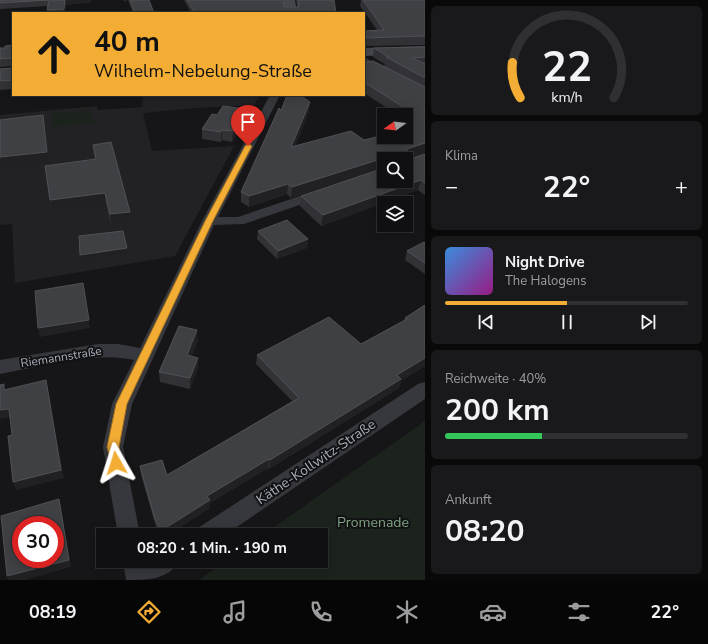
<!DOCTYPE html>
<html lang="de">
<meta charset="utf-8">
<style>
:root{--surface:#101012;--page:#19191b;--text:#f1f3f6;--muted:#9c9d9f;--line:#303032;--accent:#f3ad34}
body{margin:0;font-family:"Nunito Sans",sans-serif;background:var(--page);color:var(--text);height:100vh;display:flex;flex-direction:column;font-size:15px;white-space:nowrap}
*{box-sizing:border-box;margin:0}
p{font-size:13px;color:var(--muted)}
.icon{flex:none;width:22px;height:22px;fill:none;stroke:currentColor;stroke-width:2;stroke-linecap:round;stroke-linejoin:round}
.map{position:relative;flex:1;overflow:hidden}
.drawer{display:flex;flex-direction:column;gap:6px;padding:6px;background:#09090a;width:283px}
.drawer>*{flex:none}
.hud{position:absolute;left:12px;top:12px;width:353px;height:84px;border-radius:0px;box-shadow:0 2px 10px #0003,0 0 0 1px var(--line);background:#f3ad34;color:#111;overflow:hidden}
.needle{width:26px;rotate:256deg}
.tools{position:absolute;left:377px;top:108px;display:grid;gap:8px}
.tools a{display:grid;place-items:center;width:36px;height:36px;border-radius:0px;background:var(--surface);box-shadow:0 2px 10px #0003,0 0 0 1px var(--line);font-size:20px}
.speed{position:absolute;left:12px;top:516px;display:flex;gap:8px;font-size:20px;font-weight:700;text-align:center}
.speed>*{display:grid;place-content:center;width:52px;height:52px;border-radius:50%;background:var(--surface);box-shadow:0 2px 10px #0003,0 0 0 1px var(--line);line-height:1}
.speed .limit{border:6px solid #d22;background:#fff;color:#111}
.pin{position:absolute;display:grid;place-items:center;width:34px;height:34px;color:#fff;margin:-41px -17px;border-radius:50% 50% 50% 0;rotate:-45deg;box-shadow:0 0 4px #0007}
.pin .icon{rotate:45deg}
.me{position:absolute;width:44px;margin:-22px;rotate:354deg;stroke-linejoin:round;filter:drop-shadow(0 0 3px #0008)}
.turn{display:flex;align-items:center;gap:14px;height:84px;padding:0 16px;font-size:18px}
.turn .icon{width:52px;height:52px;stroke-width:2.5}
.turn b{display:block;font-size:28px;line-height:34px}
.big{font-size:30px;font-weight:700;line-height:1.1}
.drawer .card{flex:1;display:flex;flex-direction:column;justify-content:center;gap:6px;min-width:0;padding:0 14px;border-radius:6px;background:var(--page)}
.drawer .dial{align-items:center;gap:0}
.dial svg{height:104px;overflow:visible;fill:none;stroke:var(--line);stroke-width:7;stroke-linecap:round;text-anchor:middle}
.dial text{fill:var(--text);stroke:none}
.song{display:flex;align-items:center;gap:12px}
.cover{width:48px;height:48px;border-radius:6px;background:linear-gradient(135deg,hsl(210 70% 55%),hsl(310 70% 35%))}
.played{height:4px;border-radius:2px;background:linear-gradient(90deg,var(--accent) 50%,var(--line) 50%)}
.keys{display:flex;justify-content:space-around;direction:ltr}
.heat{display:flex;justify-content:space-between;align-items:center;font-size:22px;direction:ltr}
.charge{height:6px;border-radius:3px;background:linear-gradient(90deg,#34c759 40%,var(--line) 0)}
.trip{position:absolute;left:96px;top:528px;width:232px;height:40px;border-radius:0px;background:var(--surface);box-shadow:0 2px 10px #0003,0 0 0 1px var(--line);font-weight:700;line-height:40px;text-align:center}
.tab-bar{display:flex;height:64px;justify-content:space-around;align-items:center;background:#060607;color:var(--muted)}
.tab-bar .icon{width:28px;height:28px}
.tab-bar .on{color:var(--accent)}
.tab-bar b{font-size:18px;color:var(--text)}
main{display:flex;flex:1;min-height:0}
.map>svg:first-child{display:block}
.built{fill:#222225}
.green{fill:#1c231d}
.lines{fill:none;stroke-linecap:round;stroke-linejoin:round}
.street{fill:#37383d;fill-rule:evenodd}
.secondary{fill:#45474d;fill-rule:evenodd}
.tram{stroke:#4a4c52;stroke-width:1}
.wall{fill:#323236}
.shaded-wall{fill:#212124}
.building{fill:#3f4044;stroke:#4f5156;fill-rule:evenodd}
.route{fill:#f3ad34;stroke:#9e7022}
.labels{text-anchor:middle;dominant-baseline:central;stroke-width:4;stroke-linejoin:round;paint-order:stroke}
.street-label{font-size:12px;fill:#a8aeb8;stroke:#111113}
.near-street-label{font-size:14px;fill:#a8aeb8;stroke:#111113}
.near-park-label{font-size:14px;fill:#7fa380;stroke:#111113}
</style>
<main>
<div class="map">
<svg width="425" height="580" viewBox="0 0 425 580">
<rect width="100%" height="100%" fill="#161618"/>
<path class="built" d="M 143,95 L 260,95 L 254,105 L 196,108 L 143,113 L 152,151 L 234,146 L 175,256 L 15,283 L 12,224 L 0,225 L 0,115 L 97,106 L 98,110 L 142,107 Z"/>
<path class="green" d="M 91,110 L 93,123 L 52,127 L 52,114 Z
M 425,421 L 425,580 L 199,580 L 226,561 L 321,561 L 321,535 L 263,535 Z"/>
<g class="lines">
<path class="street" d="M 364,57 L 425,90 L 425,97 L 364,64 Z
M 270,95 L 280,95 L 218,217 L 238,217 L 321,189 L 326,190 L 328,193 L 326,196 L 244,224 L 214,225 L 132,404 L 123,447 L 140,535 L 118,535 L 103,447 L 112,404 L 134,360 C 94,351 41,367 0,374 L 0,360 L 98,344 L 118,344 L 140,348 L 202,221 Z
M 425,382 L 425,399 L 225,535 L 195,535 L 198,528 L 418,384 Z
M 123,561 L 179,561 C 169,580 147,580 126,580 Z"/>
<path class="secondary" d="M 283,0 L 295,0 L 297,13 L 285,13 Z
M 425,46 L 425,54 L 364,56 L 364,48 Z"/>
<path class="tram" d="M 364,53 L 384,53"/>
</g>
<path class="wall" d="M 0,0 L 90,0 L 91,2 L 66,5 L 65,13 L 48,13 L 47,10 L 48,6 L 0,9 Z
M 124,0 L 149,0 L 154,13 L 133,13 L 128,0 L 124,1 Z
M 184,0 L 283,0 L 284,7 L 297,7 L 296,0 L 330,0 L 336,13 L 191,13 Z
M 361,0 L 425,0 L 425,45 L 364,46 L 364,31 L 377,30 L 360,6 Z
M 13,45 L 13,89 L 0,90 L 0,69 L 12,68 L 12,66 L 0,67 L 0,48 L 5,48 Z
M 425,47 L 425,153 L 407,158 L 409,159 L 425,154 L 425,195 L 418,190 L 321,226 L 300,206 L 301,196 L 384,168 L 406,159 L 384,159 L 384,167 L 291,198 L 287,194 L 249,207 L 241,202 L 241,192 L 281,111 L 309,111 L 295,146 L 406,137 L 406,115 L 398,115 L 364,93 L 364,63 L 384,66 L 385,64 L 373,57 L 374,48 Z
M 245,120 L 232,142 L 222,140 L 221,142 L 202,139 L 202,129 Z
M 384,120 L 384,133 L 380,130 L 382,121 Z
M 93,145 L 130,212 L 131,223 L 111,226 L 106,204 L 52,212 L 50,200 L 95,159 Z
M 258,231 L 308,239 L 307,248 L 277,259 L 257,239 Z
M 425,243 L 425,274 L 405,260 L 407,251 Z
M 425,305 L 425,366 L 401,381 L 399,388 L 269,469 L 268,468 L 210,503 L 210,508 L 168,535 L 160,535 L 156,527 L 141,475 L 140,466 L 167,475 L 292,401 L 256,364 L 257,355 L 361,344 L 404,321 L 405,318 Z
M 198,341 L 191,356 L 198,368 L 190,389 L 160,382 L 159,372 Z"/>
<path class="shaded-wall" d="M 65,0 L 90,0 L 91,2 L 66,5 L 65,13 L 64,9 Z
M 310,102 L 309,111 L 291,157 L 291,147 Z
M 245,109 L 245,120 L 232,142 L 233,131 Z
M 43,115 L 49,163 L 0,169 L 0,157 Z
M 222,130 L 222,140 L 221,142 L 221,132 Z
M 425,143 L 425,153 L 405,159 L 407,149 Z
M 387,157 L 386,159 L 384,159 L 384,167 L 291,198 L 292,187 Z
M 421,180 L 418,190 L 321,226 L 323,215 Z
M 288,184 L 287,194 L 249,207 L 249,196 Z
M 105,193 L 106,204 L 52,212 L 50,200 Z
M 130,212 L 131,223 L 111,226 L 110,214 Z
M 308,239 L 307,248 L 277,259 L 278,251 Z
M 127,248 L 127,253 L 81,259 L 80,255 Z
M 83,283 L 90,328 L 40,337 L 38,328 Z
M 197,330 L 198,341 L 188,366 L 187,355 Z
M 198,358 L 198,368 L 190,389 L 190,378 Z
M 425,358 L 425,366 L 401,381 L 399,388 L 269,469 L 270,460 L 397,375 Z
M 46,380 L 48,388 L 64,478 L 16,490 L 13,482 Z
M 9,409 L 12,417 L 0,419 L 0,410 Z
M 269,459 L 268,468 L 210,503 L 210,508 L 168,535 L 167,535 L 167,527 L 207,496 Z
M 59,499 L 61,507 L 71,567 L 25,580 L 9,580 L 7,576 Z"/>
<path class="building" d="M 0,0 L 48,0 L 0,3 Z
M 49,0 L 65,0 L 64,9 L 47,10 Z
M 130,0 L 149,0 L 154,13 L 135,13 Z
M 187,0 L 283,0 L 284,7 L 299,7 L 298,0 L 330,0 L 331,1 L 334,0 L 336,13 L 195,13 Z
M 363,0 L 425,0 L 425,36 L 365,38 L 364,42 L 364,31 L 384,30 Z
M 13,45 L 13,80 L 0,81 L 0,69 L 12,68 L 12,58 L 0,59 L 0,48 L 5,48 L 5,46 Z
M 425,47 L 425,57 L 412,58 L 425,64 L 425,78 L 386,57 L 389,57 L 374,48 Z
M 373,61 L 425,87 L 425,143 L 407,149 L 407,158 L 409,159 L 425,154 L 425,183 L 421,180 L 323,215 L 301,196 L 384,168 L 384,181 L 406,181 L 406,159 L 387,159 L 387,157 L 292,187 L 288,184 L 249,196 L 241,192 L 279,108 L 281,111 L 287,95 L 300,95 L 310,102 L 291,147 L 351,131 L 364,140 L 384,135 L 384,137 L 406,137 L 406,115 L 402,115 L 411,112 L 364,82 L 364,63 Z
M 223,106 L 245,109 L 233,131 L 222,130 L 221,132 L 202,129 L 212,114 L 217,115 Z
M 43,115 L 47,152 L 0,157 L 0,120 Z
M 111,142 L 130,212 L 110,214 L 105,193 L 50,200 L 45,166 L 96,159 L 93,145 Z
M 287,220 L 308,239 L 278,251 L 258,231 Z
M 123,231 L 127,248 L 80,255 L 79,236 Z
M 424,242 L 425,243 L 425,263 L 407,251 Z
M 83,283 L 89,320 L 38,328 L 35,291 Z
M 425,305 L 425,358 L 397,375 L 401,379 L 270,460 L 269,459 L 207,496 L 210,500 L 167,527 L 159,527 L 155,519 L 140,466 L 162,460 L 167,475 L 299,398 L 257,355 L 329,317 L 361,344 L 407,319 L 405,318 Z
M 179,326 L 197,330 L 187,355 L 198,358 L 190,378 L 159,372 Z
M 46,380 L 61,470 L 13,482 L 8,436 L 12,435 L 9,409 L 0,410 L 0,385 L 4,384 L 4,390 Z
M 59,499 L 69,560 L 7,576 L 1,516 ZM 21,525 L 55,525 L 55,559 L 21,559 Z"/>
<path class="route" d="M 248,143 L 252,146 L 213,221 L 127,404 L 119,447 L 122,463 L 120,467 L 116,468 L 112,467 L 107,447 L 116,404 L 205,221 L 245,146 Z"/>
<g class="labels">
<g class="street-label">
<text transform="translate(61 357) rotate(-9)">Riemannstraße</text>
</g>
<g class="near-street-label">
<text transform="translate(316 462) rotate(-34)">Käthe-Kollwitz-Straße</text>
</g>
<g class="near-park-label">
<text x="373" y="522">Promenade</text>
</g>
</g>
</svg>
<div class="tools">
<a><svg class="needle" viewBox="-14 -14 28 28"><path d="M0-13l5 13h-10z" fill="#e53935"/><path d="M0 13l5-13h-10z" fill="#9c9d9f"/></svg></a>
<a><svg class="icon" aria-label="search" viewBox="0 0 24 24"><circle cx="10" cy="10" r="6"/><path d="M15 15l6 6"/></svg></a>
<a><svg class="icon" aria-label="layers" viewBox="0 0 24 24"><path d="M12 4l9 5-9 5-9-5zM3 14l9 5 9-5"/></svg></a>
</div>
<div class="speed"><div class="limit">30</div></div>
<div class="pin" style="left:248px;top:146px;background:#d93025"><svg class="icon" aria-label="arrive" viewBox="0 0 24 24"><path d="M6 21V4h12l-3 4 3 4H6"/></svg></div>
<svg class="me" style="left:116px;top:463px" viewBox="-20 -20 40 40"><path d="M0-17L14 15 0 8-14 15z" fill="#f3ad34" stroke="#fff" stroke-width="4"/></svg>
<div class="trip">08:20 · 1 Min. · 190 m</div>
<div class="hud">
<div class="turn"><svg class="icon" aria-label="ahead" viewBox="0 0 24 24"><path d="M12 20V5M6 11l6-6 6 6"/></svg><div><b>40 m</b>Wilhelm-Nebelung-Straße</div></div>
</div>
</div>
<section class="drawer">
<div class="card dial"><svg viewBox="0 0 100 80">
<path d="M14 69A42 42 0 1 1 86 69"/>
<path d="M14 69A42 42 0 0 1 8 42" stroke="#f3ad34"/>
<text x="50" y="56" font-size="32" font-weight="700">22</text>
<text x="50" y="72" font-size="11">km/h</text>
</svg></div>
<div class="card"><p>Klima</p>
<div class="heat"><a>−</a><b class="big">22°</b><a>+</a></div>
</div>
<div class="card">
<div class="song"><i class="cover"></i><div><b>Night Drive</b><p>The Halogens</p></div></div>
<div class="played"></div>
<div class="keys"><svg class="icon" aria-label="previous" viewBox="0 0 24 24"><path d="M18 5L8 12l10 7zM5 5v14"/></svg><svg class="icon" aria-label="pause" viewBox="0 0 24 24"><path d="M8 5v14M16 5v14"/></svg><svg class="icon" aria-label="next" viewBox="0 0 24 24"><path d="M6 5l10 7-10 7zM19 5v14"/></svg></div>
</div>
<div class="card"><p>Reichweite · 40%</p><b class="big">200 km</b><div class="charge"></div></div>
<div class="card"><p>Ankunft</p><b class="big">08:20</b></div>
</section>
</main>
<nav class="tab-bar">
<b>08:19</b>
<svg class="icon on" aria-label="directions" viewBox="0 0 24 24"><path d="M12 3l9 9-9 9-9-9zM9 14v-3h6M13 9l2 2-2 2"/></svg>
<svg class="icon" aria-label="music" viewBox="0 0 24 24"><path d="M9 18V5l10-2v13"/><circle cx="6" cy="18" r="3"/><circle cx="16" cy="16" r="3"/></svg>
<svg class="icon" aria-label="phone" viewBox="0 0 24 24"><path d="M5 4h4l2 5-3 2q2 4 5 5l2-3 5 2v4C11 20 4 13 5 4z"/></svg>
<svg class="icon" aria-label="climate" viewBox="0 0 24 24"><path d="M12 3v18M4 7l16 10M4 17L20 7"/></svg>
<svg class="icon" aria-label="car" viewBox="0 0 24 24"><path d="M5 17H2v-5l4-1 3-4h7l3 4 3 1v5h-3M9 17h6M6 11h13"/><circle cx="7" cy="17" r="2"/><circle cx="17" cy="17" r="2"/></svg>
<svg class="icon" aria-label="filters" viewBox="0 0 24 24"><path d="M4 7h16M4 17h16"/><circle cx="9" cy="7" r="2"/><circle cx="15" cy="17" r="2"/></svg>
<b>22°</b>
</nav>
